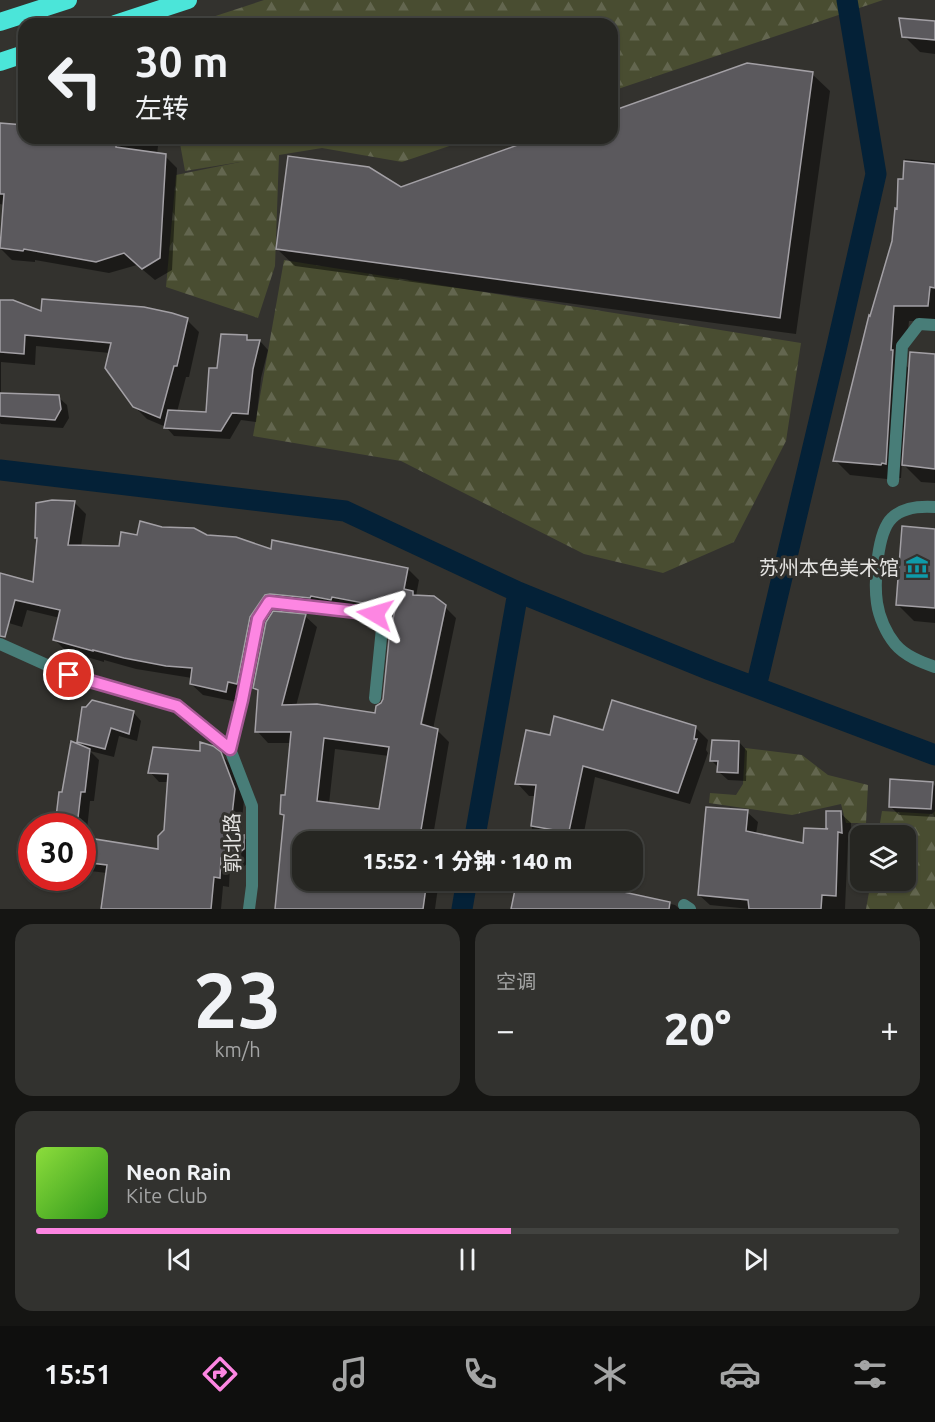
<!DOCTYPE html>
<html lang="zh">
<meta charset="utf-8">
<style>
:root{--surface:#262622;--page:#32322f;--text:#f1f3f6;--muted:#a4a5a5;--line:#424340;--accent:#fd86e2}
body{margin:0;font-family:Ubuntu,"Noto Sans SC",sans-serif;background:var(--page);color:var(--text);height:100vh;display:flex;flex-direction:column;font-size:22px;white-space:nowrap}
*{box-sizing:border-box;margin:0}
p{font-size:20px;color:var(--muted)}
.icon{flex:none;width:33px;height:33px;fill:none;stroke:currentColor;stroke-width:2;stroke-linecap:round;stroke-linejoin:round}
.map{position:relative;height:909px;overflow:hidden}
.sheet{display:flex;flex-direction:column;gap:15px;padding:15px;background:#151513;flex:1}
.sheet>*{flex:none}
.banner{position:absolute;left:18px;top:18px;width:600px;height:126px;border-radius:18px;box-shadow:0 2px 4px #0004,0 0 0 2px var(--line);background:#262622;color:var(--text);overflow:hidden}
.controls{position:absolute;left:850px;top:825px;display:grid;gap:12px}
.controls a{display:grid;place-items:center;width:66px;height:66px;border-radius:12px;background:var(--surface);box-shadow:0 2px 4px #0004,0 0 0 2px var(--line);font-size:30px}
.speed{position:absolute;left:18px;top:813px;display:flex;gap:12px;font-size:30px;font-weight:700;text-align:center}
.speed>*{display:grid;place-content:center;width:78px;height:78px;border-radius:50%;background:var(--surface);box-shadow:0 2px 4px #0004,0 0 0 2px var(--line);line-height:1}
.speed .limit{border:9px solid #d22;background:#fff;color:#111}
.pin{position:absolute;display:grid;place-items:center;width:51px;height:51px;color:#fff;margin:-26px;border:3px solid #fff;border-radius:50%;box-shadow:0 2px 6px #0007}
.me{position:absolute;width:66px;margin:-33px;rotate:277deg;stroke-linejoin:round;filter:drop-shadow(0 0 4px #0008)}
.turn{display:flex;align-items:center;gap:21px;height:126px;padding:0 18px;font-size:27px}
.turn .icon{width:78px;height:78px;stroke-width:2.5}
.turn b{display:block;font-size:42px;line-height:51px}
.big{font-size:45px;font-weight:800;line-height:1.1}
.sheet .tile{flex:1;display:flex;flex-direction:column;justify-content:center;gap:9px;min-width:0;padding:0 21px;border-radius:18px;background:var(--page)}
.sheet .dial{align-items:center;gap:0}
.dial b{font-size:78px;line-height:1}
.song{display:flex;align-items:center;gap:18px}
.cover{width:72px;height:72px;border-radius:9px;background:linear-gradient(135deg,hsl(90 70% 55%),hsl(110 70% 35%))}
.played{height:6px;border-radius:3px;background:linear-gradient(90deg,var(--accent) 55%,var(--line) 55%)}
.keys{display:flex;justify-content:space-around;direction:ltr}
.heat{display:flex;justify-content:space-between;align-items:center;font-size:33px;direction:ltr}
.sheet .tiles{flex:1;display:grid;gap:15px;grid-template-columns:1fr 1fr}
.tile:last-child{grid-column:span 2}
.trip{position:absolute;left:292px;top:831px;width:351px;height:60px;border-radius:18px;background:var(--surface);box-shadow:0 2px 4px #0004,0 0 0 2px var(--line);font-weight:800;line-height:60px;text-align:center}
.menu{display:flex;height:96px;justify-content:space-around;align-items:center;background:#0f0f0e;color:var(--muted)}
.menu .icon{width:42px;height:42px}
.menu .current{color:var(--accent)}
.menu b{font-size:27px;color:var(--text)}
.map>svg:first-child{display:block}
.forest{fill:url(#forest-firs)}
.shadow{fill:#0007;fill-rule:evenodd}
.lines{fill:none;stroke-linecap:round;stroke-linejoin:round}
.canal{stroke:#042137;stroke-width:21}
.building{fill:#5b595d;stroke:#a3a0a5;stroke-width:1.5;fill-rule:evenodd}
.service{stroke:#487d78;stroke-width:12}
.minor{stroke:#487d78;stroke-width:12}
.tertiary{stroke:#487d78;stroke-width:12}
.motorway{stroke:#4be5d9;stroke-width:18}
.route-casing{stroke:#a45793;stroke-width:15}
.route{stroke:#fd86e2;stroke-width:10}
.labels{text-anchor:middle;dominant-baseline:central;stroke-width:6;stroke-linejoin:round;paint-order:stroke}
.poi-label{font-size:20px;fill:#e5e4e2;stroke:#33322e;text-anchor:end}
.street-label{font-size:20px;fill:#e5e4e2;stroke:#33322e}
</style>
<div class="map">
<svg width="935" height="909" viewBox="0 0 935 909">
<defs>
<pattern id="forest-firs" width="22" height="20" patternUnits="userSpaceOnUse" patternTransform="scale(1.5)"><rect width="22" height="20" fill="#494d31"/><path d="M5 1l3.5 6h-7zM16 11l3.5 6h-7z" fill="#63664f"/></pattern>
</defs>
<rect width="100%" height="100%" fill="#33322e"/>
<path class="forest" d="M 264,0 L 883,0 L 612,91 L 612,24 L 191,24 Z
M 179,138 L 473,138 L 402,162 L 322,148 L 279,155 L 275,266 L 258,318 L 166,287 L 176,175 L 240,162 L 185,171 Z
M 284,260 L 801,343 L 786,441 L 734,542 L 663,573 L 584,554 L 401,461 L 253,436 Z
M 745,748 L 802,755 L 828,775 L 868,785 L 866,823 L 846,823 L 841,804 L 792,815 L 709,803 L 710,793 L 736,795 L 743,784 Z
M 882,811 L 932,814 L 935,811 L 935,909 L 866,909 L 871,881 L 906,880 L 906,836 L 878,835 Z"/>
<path class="shadow" d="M 935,23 L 935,54 L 920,52 L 904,36 Z
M 812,74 L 830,91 L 796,334 L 295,266 L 277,249 L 541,138 L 612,138 L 612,113 Z
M 0,124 L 24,126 L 24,138 L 159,138 L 157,154 L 165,156 L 177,168 L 172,270 L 155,280 L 137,265 L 109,273 L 35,260 L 35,262 L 12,260 L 0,248 L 4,205 L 0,204 Z
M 905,159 L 935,162 L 935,321 L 909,321 L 905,365 L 910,369 L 935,355 L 935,483 L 921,482 L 902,463 L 901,478 L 896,478 L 896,480 L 850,475 L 835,460 L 894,241 L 904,181 Z
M 0,301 L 42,313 L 187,320 L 199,332 L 189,377 L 186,377 L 177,412 L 208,413 L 218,370 L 246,337 L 251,341 L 260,341 L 268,350 L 261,378 L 256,422 L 241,420 L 230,439 L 174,436 L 166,427 L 147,419 L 134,406 L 110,353 L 36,346 L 35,365 L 1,362 L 1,395 L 58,397 L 67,405 L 69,418 L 63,428 L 1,424 L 0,423 Z
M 75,503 L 86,514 L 81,546 L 120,547 L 138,537 L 207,537 L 272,551 L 408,569 L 419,580 L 416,596 L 418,731 L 421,731 L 446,608 L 456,618 L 433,729 L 437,730 L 449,742 L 433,836 L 439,842 L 303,842 L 303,880 L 439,880 L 435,909 L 277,909 L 286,818 L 281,814 L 287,797 L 292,743 L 268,743 L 257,731 L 259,693 L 254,688 L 268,618 L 261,629 L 237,702 L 203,695 L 191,684 L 192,678 L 136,669 L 104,660 L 104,662 L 66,651 L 55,640 L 60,618 L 27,610 L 22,627 L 2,621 L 0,619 L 0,575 L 34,584 ZM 276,606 L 343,607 L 395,617 L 382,704 L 376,715 L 296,706 L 317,627 L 305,616 L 272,612 ZM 335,749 L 389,756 L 380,811 L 329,804 Z
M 935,530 L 935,623 L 914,621 L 897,604 Z
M 133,712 L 141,721 L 137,741 L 119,736 L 114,757 L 90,751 L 99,760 L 94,801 L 90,801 L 86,839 L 159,851 L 165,831 L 169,782 L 159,782 L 150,772 L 220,753 L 230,764 L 244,800 L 240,838 L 243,837 L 253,846 L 253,859 L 243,867 L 230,867 L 229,887 L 223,886 L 221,909 L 103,909 L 107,873 L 82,870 L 82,826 L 56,826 L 61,793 L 64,794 L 86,749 L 79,741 Z
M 695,727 L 708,740 L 706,750 L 708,753 L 690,804 L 595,777 L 582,842 L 530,842 L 536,796 L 529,796 L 517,783 L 551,737 Z
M 739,742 L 747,751 L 746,781 L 728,780 L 719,772 L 719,768 L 712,761 Z
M 932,783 L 935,786 L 935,817 L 899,815 L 890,806 Z
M 747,812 L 758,822 L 756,834 L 805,844 L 830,830 L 840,813 L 851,823 L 852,843 L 848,841 L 845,909 L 750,909 L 710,905 L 699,895 Z
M 519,880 L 574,880 L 572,889 L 619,892 L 675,905 L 680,909 L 512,909 Z"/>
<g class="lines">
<path class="canal" d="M 0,470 L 345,511 L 518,592 L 474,842
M 518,592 L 710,670 L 935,755
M 756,687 L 836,350 L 876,174 L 847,0
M 462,909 L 467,880"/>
</g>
<path class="building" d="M 899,18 L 935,21 L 935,40 L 902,37 Z
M 747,63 L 813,72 L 780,318 L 276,249 L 288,156 L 369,167 L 401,187 L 537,138 L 612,138 L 612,111 Z
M 0,123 L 24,125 L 24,138 L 116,138 L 116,147 L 166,154 L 160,258 L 142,269 L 124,253 L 96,262 L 24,249 L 23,251 L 0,248 L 4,194 L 0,194 Z
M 904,161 L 935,164 L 935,288 L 930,287 L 928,306 L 894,306 L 891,350 L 893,350 L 886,464 L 882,463 L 881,465 L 833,461 L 869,315 L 870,316 L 892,241 L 895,208 L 897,209 L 898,179 L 903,179 Z
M 42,299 L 144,307 L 172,313 L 188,318 L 177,366 L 174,366 L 160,418 L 133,407 L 105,368 L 111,343 L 25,335 L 24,354 L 0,352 L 0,300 L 13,300 L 41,311 Z
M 221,334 L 247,335 L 247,340 L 260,340 L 253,369 L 248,414 L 232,413 L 221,431 L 164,428 L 168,410 L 206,412 L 209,368 L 217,368 Z
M 910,352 L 935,354 L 935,469 L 902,465 Z
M 0,393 L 59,395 L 61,409 L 55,420 L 0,416 Z
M 52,500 L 75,501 L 68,545 L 119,546 L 121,532 L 137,535 L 140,521 L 162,527 L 194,528 L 207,535 L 236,537 L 271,549 L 272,540 L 408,568 L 404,589 L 413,591 L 413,595 L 434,596 L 446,605 L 421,724 L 438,729 L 419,842 L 303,842 L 303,880 L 427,880 L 423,909 L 275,909 L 284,815 L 280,814 L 281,795 L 285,795 L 291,732 L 255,732 L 258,690 L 253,688 L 266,622 L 273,611 L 306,614 L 282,705 L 317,704 L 375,713 L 376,706 L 381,703 L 383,699 L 389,639 L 395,609 L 332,597 L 331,600 L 311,596 L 310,598 L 270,594 L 265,595 L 250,617 L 237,684 L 228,682 L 226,692 L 190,684 L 192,668 L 166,666 L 124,658 L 93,650 L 93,651 L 53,640 L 60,610 L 15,600 L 5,637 L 0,636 L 0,573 L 33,582 L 37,538 L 35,538 L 36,503 ZM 324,738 L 389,747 L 379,809 L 317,801 Z
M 902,526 L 935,529 L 935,608 L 896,605 Z
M 92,700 L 134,711 L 129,734 L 111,728 L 105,749 L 77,742 L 82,707 L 86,707 Z
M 612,700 L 696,726 L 694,739 L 697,739 L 678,793 L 583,766 L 568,836 L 554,830 L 531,826 L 536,785 L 515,784 L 526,730 L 550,735 L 554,716 L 603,730 Z
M 712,740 L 739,741 L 738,773 L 717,772 L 718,761 L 710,761 Z
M 71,741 L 90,749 L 85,792 L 81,792 L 77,826 L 55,826 L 59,792 L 62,792 Z
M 200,742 L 213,746 L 221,752 L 235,789 L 229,841 L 244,835 L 244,849 L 233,858 L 221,858 L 220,878 L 214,877 L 211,909 L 101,909 L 107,865 L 82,862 L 82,837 L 158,849 L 158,836 L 164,830 L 168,774 L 148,773 L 153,747 L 200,751 Z
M 890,779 L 933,782 L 931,809 L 889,807 Z
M 706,807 L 748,810 L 746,831 L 803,843 L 804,828 L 828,829 L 826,828 L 826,811 L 841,811 L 842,833 L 838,832 L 836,896 L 822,895 L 821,909 L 749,909 L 748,900 L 698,895 Z
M 517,880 L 560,880 L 558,886 L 619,891 L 670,902 L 669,909 L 511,909 Z"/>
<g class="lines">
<path class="service" d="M 935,507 C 920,506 902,508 892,518 C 877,532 874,583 877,603 C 879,617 886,633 895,644 C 905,656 921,662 935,667"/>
<path class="minor" d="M 893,481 L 902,346 L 919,324 L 935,325
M 230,749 L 242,700 L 258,619 L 269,602 L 375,614 L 382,628 L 375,698
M 684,905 L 690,909"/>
<path class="tertiary" d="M 0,644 L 69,675 L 178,706 L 230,749 L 252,806 L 252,886 L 249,909"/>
<path class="motorway" d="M 0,22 L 68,0
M 115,24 L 188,0
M 0,62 L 24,54"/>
</g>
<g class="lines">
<g class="route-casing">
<path id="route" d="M 69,675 L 177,706 L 230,749 L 242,700 L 258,619 L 269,602 L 375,614"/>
</g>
<use href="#route" class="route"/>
</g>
<defs>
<g id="museum-bare" transform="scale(1.8)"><path d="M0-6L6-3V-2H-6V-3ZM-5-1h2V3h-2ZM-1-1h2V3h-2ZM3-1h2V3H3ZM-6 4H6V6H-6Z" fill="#0f9aa8" stroke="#33322e" stroke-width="2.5" paint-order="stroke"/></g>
</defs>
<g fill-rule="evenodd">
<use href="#museum-bare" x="917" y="567"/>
</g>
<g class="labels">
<g class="poi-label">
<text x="899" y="567">苏州本色美术馆</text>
</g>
<g class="street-label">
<text transform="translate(232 843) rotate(-91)">郭北路</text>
</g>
</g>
</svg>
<div class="controls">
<a><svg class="icon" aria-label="layers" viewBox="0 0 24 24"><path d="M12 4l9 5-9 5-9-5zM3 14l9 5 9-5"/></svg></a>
</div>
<div class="speed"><div class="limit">30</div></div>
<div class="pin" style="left:69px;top:675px;background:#d93025"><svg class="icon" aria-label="arrive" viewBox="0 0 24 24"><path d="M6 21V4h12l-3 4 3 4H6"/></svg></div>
<svg class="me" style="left:375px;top:614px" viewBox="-20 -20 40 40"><path d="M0-17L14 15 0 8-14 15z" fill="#fd86e2" stroke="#fff" stroke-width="4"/></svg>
<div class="trip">15:52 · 1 分钟 · 140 m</div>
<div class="banner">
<div class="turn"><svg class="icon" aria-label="left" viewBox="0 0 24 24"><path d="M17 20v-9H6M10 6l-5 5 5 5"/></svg><div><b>30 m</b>左转</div></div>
</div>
</div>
<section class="sheet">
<div class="tiles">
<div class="tile dial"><b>23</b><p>km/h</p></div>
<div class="tile"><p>空调</p>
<div class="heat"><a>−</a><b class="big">20°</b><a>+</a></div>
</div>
<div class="tile">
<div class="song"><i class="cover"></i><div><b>Neon Rain</b><p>Kite Club</p></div></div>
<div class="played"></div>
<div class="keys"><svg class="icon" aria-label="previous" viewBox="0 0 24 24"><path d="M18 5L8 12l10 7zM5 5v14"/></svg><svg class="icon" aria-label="pause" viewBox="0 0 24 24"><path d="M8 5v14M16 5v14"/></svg><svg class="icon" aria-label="next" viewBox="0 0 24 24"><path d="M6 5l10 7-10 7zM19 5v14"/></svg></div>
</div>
</div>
</section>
<nav class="menu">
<b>15:51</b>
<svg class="icon current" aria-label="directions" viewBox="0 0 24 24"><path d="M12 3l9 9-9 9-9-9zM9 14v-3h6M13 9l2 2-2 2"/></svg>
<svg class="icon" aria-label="music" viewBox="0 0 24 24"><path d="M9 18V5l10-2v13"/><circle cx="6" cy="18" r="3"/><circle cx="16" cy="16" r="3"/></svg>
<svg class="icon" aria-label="phone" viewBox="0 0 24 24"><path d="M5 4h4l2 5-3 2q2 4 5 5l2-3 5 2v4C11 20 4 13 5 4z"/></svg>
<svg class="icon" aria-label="climate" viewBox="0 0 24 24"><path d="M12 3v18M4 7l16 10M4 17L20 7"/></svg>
<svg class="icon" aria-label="car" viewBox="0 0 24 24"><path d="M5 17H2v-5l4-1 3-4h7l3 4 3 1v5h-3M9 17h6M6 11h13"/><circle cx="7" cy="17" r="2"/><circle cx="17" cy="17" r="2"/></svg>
<svg class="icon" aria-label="filters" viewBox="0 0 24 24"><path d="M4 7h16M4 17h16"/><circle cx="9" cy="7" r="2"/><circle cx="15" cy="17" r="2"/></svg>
</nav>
